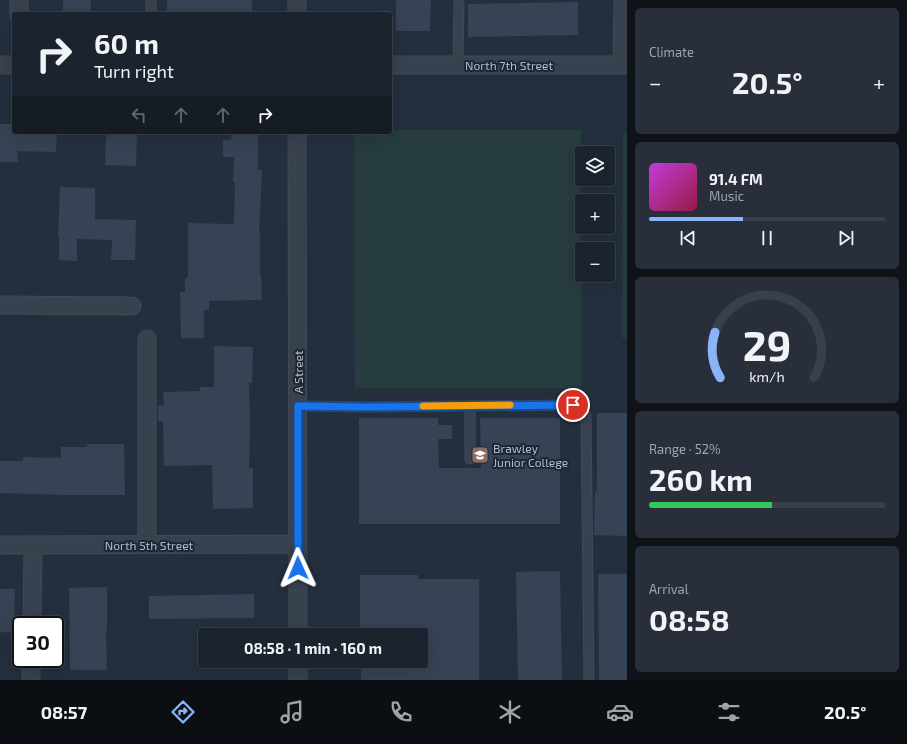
<!DOCTYPE html>
<meta charset="utf-8">
<style>
:root{--surface:#1b232e;--page:#282f3a;--text:#f1f3f6;--muted:#a0a4aa;--line:#39404a;--accent:#8ab4f8}
body{margin:0;font-family:"Exo 2",sans-serif;background:var(--page);color:var(--text);height:100vh;display:flex;flex-direction:column;font-size:15px;white-space:nowrap}
*{box-sizing:border-box;margin:0}
p{font-size:13px;color:var(--muted)}
.icon{flex:none;width:22px;height:22px;fill:none;stroke:currentColor;stroke-width:2;stroke-linecap:round;stroke-linejoin:round}
.map{position:relative;flex:1;overflow:hidden}
.sheet{display:flex;flex-direction:column;gap:8px;padding:8px;background:#0f1319;width:280px}
.sheet>*{flex:none}
.banner{position:absolute;left:12px;top:12px;width:380px;height:122px;border-radius:4px;box-shadow:0 4px 16px #0002,0 0 0 1px var(--line);background:#1b232e;color:var(--text);overflow:hidden}
.controls{position:absolute;left:575px;top:146px;display:grid;gap:8px}
.controls a{display:grid;place-items:center;width:40px;height:40px;border-radius:4px;background:var(--surface);box-shadow:0 4px 16px #0002,0 0 0 1px var(--line);font-size:20px}
.speed{position:absolute;left:12px;top:616px;display:flex;gap:8px;font-size:20px;font-weight:700;text-align:center}
.speed>*{display:grid;place-content:center;width:52px;height:52px;border-radius:50%;background:var(--surface);box-shadow:0 4px 16px #0002,0 0 0 1px var(--line);line-height:1}
.speed .limit{border:2px solid #111;border-radius:6px;background:#fff;color:#111}
.pin{position:absolute;display:grid;place-items:center;width:34px;height:34px;color:#fff;margin:-17px;border:2px solid #fff;border-radius:50%;box-shadow:0 1px 4px #0007}
.me{position:absolute;width:44px;margin:-22px;rotate:359deg;stroke-linejoin:round;filter:drop-shadow(0 0 3px #0008)}
.turn{display:flex;align-items:center;gap:14px;height:84px;padding:0 16px;font-size:18px}
.turn .icon{width:52px;height:52px;stroke-width:2.5}
.turn b{display:block;font-size:28px;line-height:34px}
.lanes{display:flex;align-items:center;height:38px;padding:0 16px;background:#0003;justify-content:center;gap:20px;direction:ltr}
.lanes .off{opacity:.35}
.big{font-size:30px;font-weight:700;line-height:1.1}
.sheet .tile{flex:1;display:flex;flex-direction:column;justify-content:center;gap:6px;min-width:0;padding:0 14px;border-radius:6px;background:var(--page)}
.sheet .dial{align-items:center;gap:0}
.dial svg{height:104px;overflow:visible;fill:none;stroke:var(--line);stroke-width:7;stroke-linecap:round;text-anchor:middle}
.dial text{fill:var(--text);stroke:none}
.song{display:flex;align-items:center;gap:12px}
.cover{width:48px;height:48px;border-radius:6px;background:linear-gradient(135deg,hsl(290 70% 55%),hsl(340 70% 35%))}
.played{height:4px;border-radius:2px;background:linear-gradient(90deg,var(--accent) 40%,var(--line) 40%)}
.keys{display:flex;justify-content:space-around;direction:ltr}
.heat{display:flex;justify-content:space-between;align-items:center;font-size:22px;direction:ltr}
.charge{height:6px;border-radius:3px;background:linear-gradient(90deg,#34c759 52%,var(--line) 0)}
.trip{position:absolute;left:198px;top:628px;width:230px;height:40px;border-radius:4px;background:var(--surface);box-shadow:0 4px 16px #0002,0 0 0 1px var(--line);font-weight:700;line-height:40px;text-align:center}
.dock{display:flex;height:64px;justify-content:space-around;align-items:center;background:#0b0e12;color:var(--muted)}
.dock .icon{width:28px;height:28px}
.dock .selected{color:var(--accent)}
.dock b{font-size:18px;color:var(--text)}
main{display:flex;flex:1;min-height:0}
.map>svg:first-child{display:block}
.green{fill:#263c3f}
.building{fill:#364354}
.lines{fill:none;stroke-linecap:round;stroke-linejoin:round}
.lane-casing{stroke:#414a57;stroke-width:11}
.street-casing{stroke:#414a57;stroke-width:19}
.lane{stroke:#38414e;stroke-width:9}
.street{stroke:#38414e;stroke-width:17}
.route-casing{stroke:#114b97;stroke-width:10}
.route{stroke:#1a73e8;stroke-width:7}
.slow{stroke:#f59e0b;stroke-width:7}
.labels{text-anchor:middle;dominant-baseline:central;stroke-width:4;stroke-linejoin:round;paint-order:stroke}
.street-label{font-size:12px;fill:#b4bcc9;stroke:#1d2633}
.poi-label{font-size:12px;fill:#b4bcc9;stroke:#1d2633;text-anchor:start}
</style>
<main>
<div class="map">
<svg width="627" height="680" viewBox="0 0 627 680">
<rect width="100%" height="100%" fill="#242f3e"/>
<path class="green" d="M 390,130 L 581,130 L 582,388 L 355,388 L 354,132 L 390,132 Z
M 623,133 L 627,133 L 627,338 L 622,338 Z"/>
<path class="building" d="M 63,0 L 91,0 L 90,14 L 63,14 Z
M 167,0 L 252,0 L 252,14 L 167,14 Z
M 396,0 L 431,0 L 430,31 L 396,31 Z
M 578,2 L 578,35 L 468,37 L 468,4 Z
M 0,124 L 14,124 L 14,132 L 57,132 L 56,152 L 17,151 L 18,162 L 0,162 Z
M 106,132 L 137,132 L 136,166 L 105,165 Z
M 232,132 L 258,132 L 258,170 L 262,170 L 259,233 L 260,233 L 260,275 L 261,275 L 262,300 L 209,301 L 209,310 L 204,310 L 204,338 L 181,338 L 180,292 L 185,292 L 185,278 L 188,278 L 188,223 L 234,224 L 235,182 L 233,182 L 234,157 L 223,157 L 223,140 L 231,140 Z
M 60,187 L 95,188 L 95,219 L 136,220 L 135,260 L 111,260 L 112,240 L 77,239 L 77,261 L 59,260 L 59,236 L 58,236 Z
M 214,346 L 253,347 L 252,383 L 249,383 L 250,427 L 249,468 L 253,468 L 253,508 L 213,509 L 212,465 L 164,466 L 163,421 L 158,421 L 158,406 L 164,405 L 163,392 L 200,391 L 200,387 L 214,387 Z
M 597,413 L 627,413 L 627,536 L 594,535 L 595,491 L 597,491 Z
M 359,418 L 438,418 L 438,425 L 452,425 L 452,439 L 438,439 L 439,468 L 481,468 L 480,418 L 560,418 L 560,524 L 359,524 Z
M 87,444 L 124,444 L 125,495 L 64,495 L 0,493 L 0,461 L 23,461 L 23,457 L 61,458 L 61,447 L 87,447 Z
M 560,571 L 562,680 L 518,680 L 516,572 Z
M 598,574 L 627,574 L 627,680 L 599,680 Z
M 360,575 L 418,575 L 418,579 L 479,579 L 479,680 L 361,680 L 361,661 L 421,661 L 421,635 L 360,635 Z
M 107,587 L 107,631 L 106,631 L 107,670 L 70,670 L 69,588 Z
M 0,589 L 15,589 L 14,633 L 0,632 Z
M 254,594 L 254,618 L 149,619 L 149,596 Z"/>
<g class="lines">
<g class="lane-casing">
<path id="lane" d="M 151,0 L 151,14
M 458,65 L 459,0
M 470,405 L 470,459
M 298,406 L 366,407 L 573,405 L 586,415 L 589,680"/>
</g>
<g class="street-casing">
<path id="street" d="M 297,0 L 297,14
M 19,14 L 19,0
M 0,65 L 14,65
M 390,65 L 627,65
M 622,65 L 623,0
M 297,132 L 298,635
M 0,305 L 132,306
M 147,339 L 147,545
M 0,545 L 298,544
M 32,625 L 33,545
M 298,661 L 298,680
M 31,680 L 31,659"/>
</g>
<use href="#lane" class="lane"/>
<use href="#street" class="street"/>
</g>
<g class="lines">
<g class="route-casing">
<path id="route" d="M 298,568 L 298,406 L 366,407 L 573,405"/>
</g>
<use href="#route" class="route"/>
<path class="slow" d="M 423,406 L 510,405"/>
</g>
<defs>
<g id="school-square" transform="scale(0.9)"><rect x="-9" y="-9" width="18" height="18" rx="4" fill="#8d6e63" stroke="#1d2633"/><path d="M0-5L7-2L0 1L-7-2ZM-4 1L0 2.5L4 1V4Q0 6-4 4Z" fill="#fff"/></g>
</defs>
<g fill-rule="evenodd">
<use href="#school-square" x="480" y="455"/>
</g>
<g class="labels">
<g class="street-label">
<text x="509" y="65">North 7th Street</text>
<text transform="translate(298 372) rotate(-90)">A Street</text>
<text x="149" y="545">North 5th Street</text>
</g>
<g class="poi-label">
<text x="493" y="448">Brawley<tspan x="493" dy="14">Junior College</tspan></text>
</g>
</g>
</svg>
<div class="controls">
<a><svg class="icon" aria-label="layers" viewBox="0 0 24 24"><path d="M12 4l9 5-9 5-9-5zM3 14l9 5 9-5"/></svg></a>
<a>+</a>
<a>−</a>
</div>
<div class="speed"><div class="limit">30</div></div>
<div class="pin" style="left:573px;top:405px;background:#d93025"><svg class="icon" aria-label="arrive" viewBox="0 0 24 24"><path d="M6 21V4h12l-3 4 3 4H6"/></svg></div>
<svg class="me" style="left:298px;top:568px" viewBox="-20 -20 40 40"><path d="M0-17L14 15 0 8-14 15z" fill="#1a73e8" stroke="#fff" stroke-width="4"/></svg>
<div class="trip">08:58 · 1 min · 160 m</div>
<div class="banner">
<div class="turn"><svg class="icon" aria-label="right" viewBox="0 0 24 24"><path d="M7 20v-9h11M14 6l5 5-5 5"/></svg><div><b>60 m</b>Turn right</div></div>
<div class="lanes"><svg class="icon off" aria-label="left" viewBox="0 0 24 24"><path d="M17 20v-9H6M10 6l-5 5 5 5"/></svg><svg class="icon off" aria-label="ahead" viewBox="0 0 24 24"><path d="M12 20V5M6 11l6-6 6 6"/></svg><svg class="icon off" aria-label="ahead" viewBox="0 0 24 24"><path d="M12 20V5M6 11l6-6 6 6"/></svg><svg class="icon" aria-label="right" viewBox="0 0 24 24"><path d="M7 20v-9h11M14 6l5 5-5 5"/></svg></div>
</div>
</div>
<section class="sheet">
<div class="tile"><p>Climate</p>
<div class="heat"><a>−</a><b class="big">20.5°</b><a>+</a></div>
</div>
<div class="tile">
<div class="song"><i class="cover"></i><div><b>91.4 FM</b><p>Music</p></div></div>
<div class="played"></div>
<div class="keys"><svg class="icon" aria-label="previous" viewBox="0 0 24 24"><path d="M18 5L8 12l10 7zM5 5v14"/></svg><svg class="icon" aria-label="pause" viewBox="0 0 24 24"><path d="M8 5v14M16 5v14"/></svg><svg class="icon" aria-label="next" viewBox="0 0 24 24"><path d="M6 5l10 7-10 7zM19 5v14"/></svg></div>
</div>
<div class="tile dial"><svg viewBox="0 0 100 80">
<path d="M14 69A42 42 0 1 1 86 69"/>
<path d="M14 69A42 42 0 0 1 10 34" stroke="#8ab4f8"/>
<text x="50" y="56" font-size="32" font-weight="700">29</text>
<text x="50" y="72" font-size="11">km/h</text>
</svg></div>
<div class="tile"><p>Range · 52%</p><b class="big">260 km</b><div class="charge"></div></div>
<div class="tile"><p>Arrival</p><b class="big">08:58</b></div>
</section>
</main>
<nav class="dock">
<b>08:57</b>
<svg class="icon selected" aria-label="directions" viewBox="0 0 24 24"><path d="M12 3l9 9-9 9-9-9zM9 14v-3h6M13 9l2 2-2 2"/></svg>
<svg class="icon" aria-label="music" viewBox="0 0 24 24"><path d="M9 18V5l10-2v13"/><circle cx="6" cy="18" r="3"/><circle cx="16" cy="16" r="3"/></svg>
<svg class="icon" aria-label="phone" viewBox="0 0 24 24"><path d="M5 4h4l2 5-3 2q2 4 5 5l2-3 5 2v4C11 20 4 13 5 4z"/></svg>
<svg class="icon" aria-label="climate" viewBox="0 0 24 24"><path d="M12 3v18M4 7l16 10M4 17L20 7"/></svg>
<svg class="icon" aria-label="car" viewBox="0 0 24 24"><path d="M5 17H2v-5l4-1 3-4h7l3 4 3 1v5h-3M9 17h6M6 11h13"/><circle cx="7" cy="17" r="2"/><circle cx="17" cy="17" r="2"/></svg>
<svg class="icon" aria-label="filters" viewBox="0 0 24 24"><path d="M4 7h16M4 17h16"/><circle cx="9" cy="7" r="2"/><circle cx="15" cy="17" r="2"/></svg>
<b>20.5°</b>
</nav>
